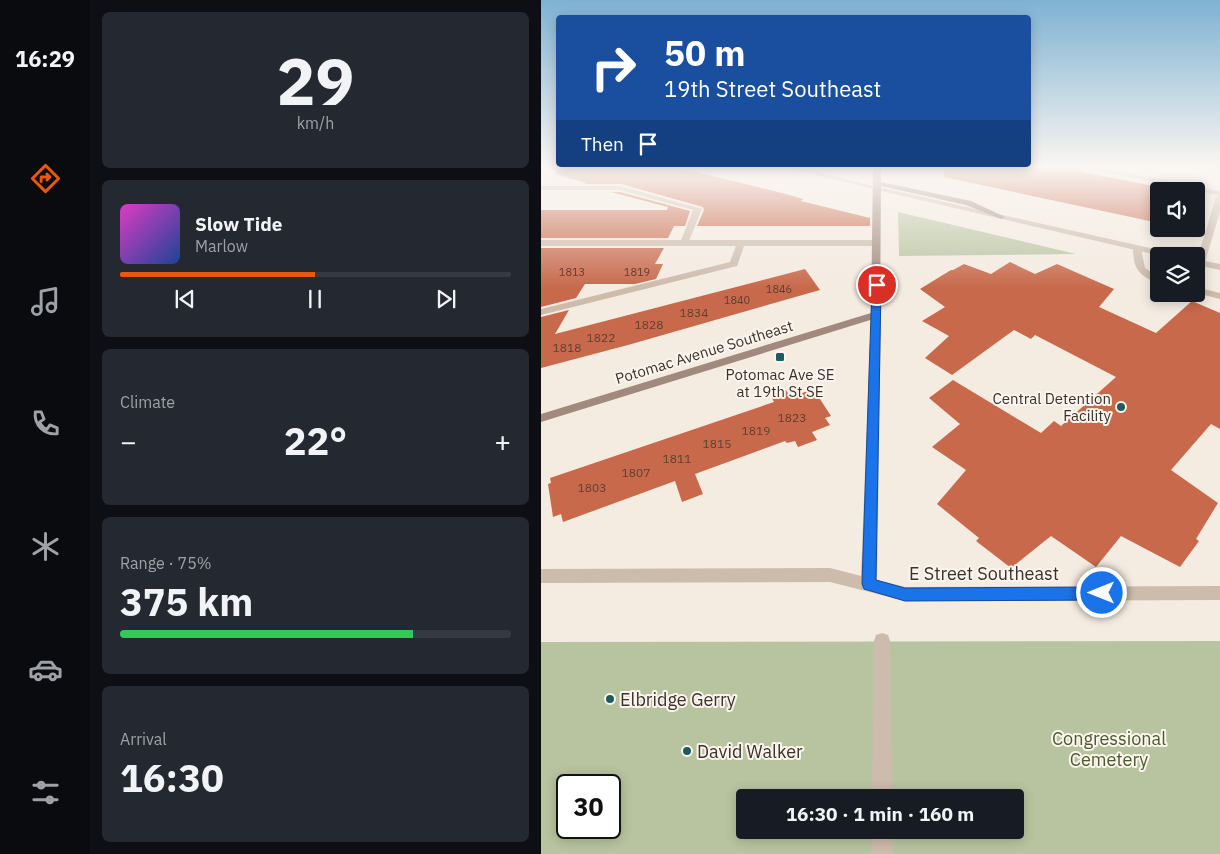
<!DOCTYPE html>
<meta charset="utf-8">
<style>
:root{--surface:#171b24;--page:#242831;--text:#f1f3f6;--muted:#9ea1a6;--line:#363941;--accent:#ea580c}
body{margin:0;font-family:"IBM Plex Sans",sans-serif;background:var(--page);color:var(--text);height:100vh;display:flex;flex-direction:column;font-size:19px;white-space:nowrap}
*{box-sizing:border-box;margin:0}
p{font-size:16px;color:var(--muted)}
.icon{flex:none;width:28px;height:28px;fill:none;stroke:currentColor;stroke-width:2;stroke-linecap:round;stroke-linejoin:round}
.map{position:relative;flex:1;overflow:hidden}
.details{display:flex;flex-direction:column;gap:12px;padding:12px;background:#0d0f14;width:451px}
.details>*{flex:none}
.guide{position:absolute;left:15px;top:15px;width:475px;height:152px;border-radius:5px;box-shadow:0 2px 12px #0003;background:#1a4fa0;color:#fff;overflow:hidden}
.tools{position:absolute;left:609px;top:182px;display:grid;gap:10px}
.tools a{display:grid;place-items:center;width:55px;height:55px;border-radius:5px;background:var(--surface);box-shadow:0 2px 12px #0003;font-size:25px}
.speed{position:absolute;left:15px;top:774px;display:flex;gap:10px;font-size:25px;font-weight:700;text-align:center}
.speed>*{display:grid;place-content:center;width:65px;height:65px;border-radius:50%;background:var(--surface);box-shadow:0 2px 12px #0003;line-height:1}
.speed .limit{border:2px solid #111;border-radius:8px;background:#fff;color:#111}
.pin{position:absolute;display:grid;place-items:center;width:42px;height:42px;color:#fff;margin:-21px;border:2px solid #fff;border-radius:50%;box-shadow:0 1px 5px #0007}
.me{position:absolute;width:55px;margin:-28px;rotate:270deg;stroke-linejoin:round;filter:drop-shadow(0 0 4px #0008)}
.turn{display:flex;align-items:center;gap:18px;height:105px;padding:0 25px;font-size:22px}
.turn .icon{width:65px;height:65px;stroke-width:2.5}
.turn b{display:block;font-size:35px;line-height:42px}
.then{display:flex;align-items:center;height:48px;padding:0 25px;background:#0003;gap:10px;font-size:19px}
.big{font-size:38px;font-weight:700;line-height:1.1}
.details .card{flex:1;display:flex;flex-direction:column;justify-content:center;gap:8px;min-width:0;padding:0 18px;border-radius:8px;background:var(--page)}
.details .dial{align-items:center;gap:0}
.dial b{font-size:65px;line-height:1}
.song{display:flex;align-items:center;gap:15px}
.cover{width:60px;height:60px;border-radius:8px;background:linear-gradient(135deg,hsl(310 70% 55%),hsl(220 70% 35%))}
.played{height:5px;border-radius:2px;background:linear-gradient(90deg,var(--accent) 50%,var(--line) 50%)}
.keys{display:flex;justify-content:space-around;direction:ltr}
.heat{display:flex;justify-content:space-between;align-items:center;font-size:28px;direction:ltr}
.charge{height:8px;border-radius:4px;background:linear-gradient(90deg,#34c759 75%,var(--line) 0)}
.trip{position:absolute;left:195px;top:789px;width:288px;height:50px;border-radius:5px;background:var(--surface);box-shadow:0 2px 12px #0003;font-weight:700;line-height:50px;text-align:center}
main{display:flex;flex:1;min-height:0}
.tabs{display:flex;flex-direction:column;width:90px;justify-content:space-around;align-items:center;background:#090b0e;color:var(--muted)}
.tabs .icon{width:35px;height:35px}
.tabs .on{color:var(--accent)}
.tabs b{font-size:22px;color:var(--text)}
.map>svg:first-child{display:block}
.green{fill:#b8c4a0;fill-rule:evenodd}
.building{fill:#c8694b}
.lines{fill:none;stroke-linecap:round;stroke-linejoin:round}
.service{fill:#cdbbac;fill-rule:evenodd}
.minor{fill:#cdbbac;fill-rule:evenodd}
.tertiary{fill:#cdbbac;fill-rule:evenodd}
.secondary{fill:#a18a7d;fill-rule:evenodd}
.route{fill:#1a73e8;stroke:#114b97}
.poi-dot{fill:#1f5a5e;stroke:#fbf5ee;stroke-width:2}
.labels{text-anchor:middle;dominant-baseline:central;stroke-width:4;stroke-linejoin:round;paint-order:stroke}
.far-number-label{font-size:11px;fill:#5e3e33}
.number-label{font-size:12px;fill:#5e3e33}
.street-label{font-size:15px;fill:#3b302b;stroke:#fbf5ee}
.poi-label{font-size:15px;fill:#3b302b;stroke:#fbf5ee}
.near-street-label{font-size:18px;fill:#3b302b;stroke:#fbf5ee}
.near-poi-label{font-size:18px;fill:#3b302b;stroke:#fbf5ee;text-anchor:start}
.near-park-label{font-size:18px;fill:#4a5a2e;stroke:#fbf5ee}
</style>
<main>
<nav class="tabs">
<b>16:29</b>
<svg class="icon on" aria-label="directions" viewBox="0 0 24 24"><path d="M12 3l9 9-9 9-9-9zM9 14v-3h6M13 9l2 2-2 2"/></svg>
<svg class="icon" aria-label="music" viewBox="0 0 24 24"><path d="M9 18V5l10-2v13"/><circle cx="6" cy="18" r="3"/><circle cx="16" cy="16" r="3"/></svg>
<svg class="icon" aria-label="phone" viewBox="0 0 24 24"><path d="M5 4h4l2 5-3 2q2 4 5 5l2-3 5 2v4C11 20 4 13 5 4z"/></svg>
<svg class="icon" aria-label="climate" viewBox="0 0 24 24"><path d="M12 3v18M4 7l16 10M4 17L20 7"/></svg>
<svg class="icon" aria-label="car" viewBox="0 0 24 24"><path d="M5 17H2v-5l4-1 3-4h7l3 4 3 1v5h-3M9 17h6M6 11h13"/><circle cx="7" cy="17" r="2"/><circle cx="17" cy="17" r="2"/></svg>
<svg class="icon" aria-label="filters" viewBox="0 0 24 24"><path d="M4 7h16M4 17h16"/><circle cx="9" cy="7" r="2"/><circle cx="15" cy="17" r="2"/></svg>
</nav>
<section class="details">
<div class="card dial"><b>29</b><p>km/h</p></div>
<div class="card">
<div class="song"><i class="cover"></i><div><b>Slow Tide</b><p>Marlow</p></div></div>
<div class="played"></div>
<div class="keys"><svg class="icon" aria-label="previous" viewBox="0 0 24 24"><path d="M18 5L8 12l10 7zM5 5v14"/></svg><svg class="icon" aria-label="pause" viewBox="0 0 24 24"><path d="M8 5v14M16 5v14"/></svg><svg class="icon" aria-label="next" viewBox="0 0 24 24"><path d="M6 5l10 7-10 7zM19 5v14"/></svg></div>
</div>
<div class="card"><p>Climate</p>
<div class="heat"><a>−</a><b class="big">22°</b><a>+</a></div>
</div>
<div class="card"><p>Range · 75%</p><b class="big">375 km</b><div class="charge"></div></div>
<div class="card"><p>Arrival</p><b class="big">16:30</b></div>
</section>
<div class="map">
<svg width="679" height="854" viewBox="0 0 679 854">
<rect width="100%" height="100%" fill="#f4ebe1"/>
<path class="green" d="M 357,212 L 535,254 L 358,256 Z
M 679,641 L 679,854 L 0,854 L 0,642 ZM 26,785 L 69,785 L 69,828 L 26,828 ZM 204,798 L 474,798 L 474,830 L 204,830 Z"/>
<path class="building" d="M 15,168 L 139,168 L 241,193 L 262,199 L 260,201 L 329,218 L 329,226 L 156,226 L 163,210 L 162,207 L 80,184 L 43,184 L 45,183 L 15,174 Z
M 404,168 L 539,168 L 541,172 L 618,187 L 618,223 L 403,177 Z
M 70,192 L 79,192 L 149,211 L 144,226 L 133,226 L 127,238 L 0,238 L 0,210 L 126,210 L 127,207 Z
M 0,248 L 123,248 L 114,264 L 122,264 L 115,279 L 94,284 L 44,284 L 35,298 L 0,307 Z
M 469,262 L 494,274 L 516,264 L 573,289 L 558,307 L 615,333 L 651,301 L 679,313 L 679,429 L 670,424 L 630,470 L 677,503 L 655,539 L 658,541 L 639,567 L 580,536 L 555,567 L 510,536 L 470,568 L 435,541 L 438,538 L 396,504 L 425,470 L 391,447 L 419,424 L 388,398 L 412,380 L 500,433 L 513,421 L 520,426 L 575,377 L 494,335 L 490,339 L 473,330 L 411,375 L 384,358 L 408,336 L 381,321 L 404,307 L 379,289 L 410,270 L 412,270 L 423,264 L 450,274 Z
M 264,269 L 279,290 L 87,345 L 0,368 L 0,317 L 28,310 L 14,334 Z
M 245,390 L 249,397 L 267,391 L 269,394 L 275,393 L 290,416 L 284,418 L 289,425 L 271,432 L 276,440 L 257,447 L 254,441 L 246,443 L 244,441 L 154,474 L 162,494 L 141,502 L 134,481 L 22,522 L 20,514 L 12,517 L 7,484 L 10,483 L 9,478 L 233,402 L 231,398 Z"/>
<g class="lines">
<path class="service" d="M 544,168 L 560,168 L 679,191 L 679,212 L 663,265 L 660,266 L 655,263 L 675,197 L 677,195 Z
M 0,186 L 79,186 L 161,209 L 147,243 L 143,246 L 139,243 L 152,210 L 79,190 L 0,190 Z
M 200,240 L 204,243 L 196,266 L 0,315 L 0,309 L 189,262 L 196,243 Z
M 596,246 L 600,249 L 604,268 L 618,277 L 618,283 C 599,277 592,269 592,249 Z
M 655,287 L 679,293 L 679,299 L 655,293 Z
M 341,633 L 347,635 L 349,641 L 351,798 L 331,798 L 333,641 L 335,635 Z
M 331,830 L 351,830 L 352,854 L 330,854 Z"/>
<path class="minor" d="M 0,168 L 5,168 L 0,172 Z
M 333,186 L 631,253 L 636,256 L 620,256 L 336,190 L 333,190 Z
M 0,240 L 336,240 L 340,243 L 336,246 L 0,246 Z
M 655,259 L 679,264 L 679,270 L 655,265 Z
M 335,312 L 340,315 L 336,580 L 364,587 L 679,586 L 679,600 L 364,601 L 289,582 L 0,583 L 0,569 L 289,568 L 320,576 L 330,315 Z"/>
<path class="tertiary" d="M 247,168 L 261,168 L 340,188 L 336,190 Z"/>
<path class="secondary" d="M 332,168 L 340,168 L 340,182 L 430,201 L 464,217 L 460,219 L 425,205 L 340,186 L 339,317 L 0,422 L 0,414 L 330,313 Z"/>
</g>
<linearGradient id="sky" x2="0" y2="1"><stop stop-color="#7eb2d2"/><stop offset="0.58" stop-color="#faf6f2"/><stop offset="1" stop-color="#faf6f2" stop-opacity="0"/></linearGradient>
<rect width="679" height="288" fill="url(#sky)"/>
<path class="route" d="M 336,282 L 340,285 L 335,580 L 364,588 L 561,587 L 566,589 L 568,593 L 566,598 L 561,600 L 364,601 L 323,589 L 321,584 L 331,285 Z"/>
<g class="poi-dot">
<rect x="234" y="352" width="10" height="10" rx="2.5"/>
<circle cx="580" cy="407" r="5"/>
<circle cx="69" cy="699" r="5"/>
<circle cx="146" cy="751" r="5"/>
</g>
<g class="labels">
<g class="far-number-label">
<text x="31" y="272">1813</text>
<text x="96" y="272">1819</text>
<text x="238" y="289">1846</text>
<text x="196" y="300">1840</text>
</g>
<g class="number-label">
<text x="153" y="312">1834</text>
<text x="108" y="324">1828</text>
<text x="60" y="337">1822</text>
<text x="26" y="347">1818</text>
<text x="251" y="417">1823</text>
<text x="215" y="430">1819</text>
<text x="176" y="443">1815</text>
<text x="136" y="458">1811</text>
<text x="95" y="472">1807</text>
<text x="51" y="487">1803</text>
</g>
<g class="street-label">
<text transform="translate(163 352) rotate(-17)">Potomac Avenue Southeast</text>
</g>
<g class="poi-label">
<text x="239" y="374">Potomac Ave SE<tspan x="239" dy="17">at 19th St SE</tspan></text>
<text x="570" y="398" text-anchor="end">Central Detention<tspan x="570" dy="17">Facility</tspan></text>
</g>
<g class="near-street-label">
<text x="443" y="573">E Street Southeast</text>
</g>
<g class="near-poi-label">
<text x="79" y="699">Elbridge Gerry</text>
<text x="156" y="751">David Walker</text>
</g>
<g class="near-park-label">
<text x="568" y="738">Congressional<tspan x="568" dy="21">Cemetery</tspan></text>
</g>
</g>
</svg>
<div class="tools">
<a><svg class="icon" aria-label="sound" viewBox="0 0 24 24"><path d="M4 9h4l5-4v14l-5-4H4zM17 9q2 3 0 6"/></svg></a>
<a><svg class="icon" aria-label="layers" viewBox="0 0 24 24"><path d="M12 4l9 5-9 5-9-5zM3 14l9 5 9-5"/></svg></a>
</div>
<div class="speed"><div class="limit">30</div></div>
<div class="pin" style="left:336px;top:285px;background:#d93025"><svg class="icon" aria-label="arrive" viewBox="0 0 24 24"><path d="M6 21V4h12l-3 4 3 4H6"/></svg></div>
<svg class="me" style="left:561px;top:593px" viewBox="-20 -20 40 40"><circle r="17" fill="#1a73e8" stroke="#fff" stroke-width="3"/><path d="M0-11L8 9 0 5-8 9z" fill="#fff"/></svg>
<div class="trip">16:30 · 1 min · 160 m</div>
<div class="guide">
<div class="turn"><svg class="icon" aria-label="right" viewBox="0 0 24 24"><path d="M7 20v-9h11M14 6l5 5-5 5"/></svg><div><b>50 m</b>19th Street Southeast</div></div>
<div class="then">Then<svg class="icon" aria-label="arrive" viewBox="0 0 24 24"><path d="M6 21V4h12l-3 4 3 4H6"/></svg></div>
</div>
</div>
</main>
